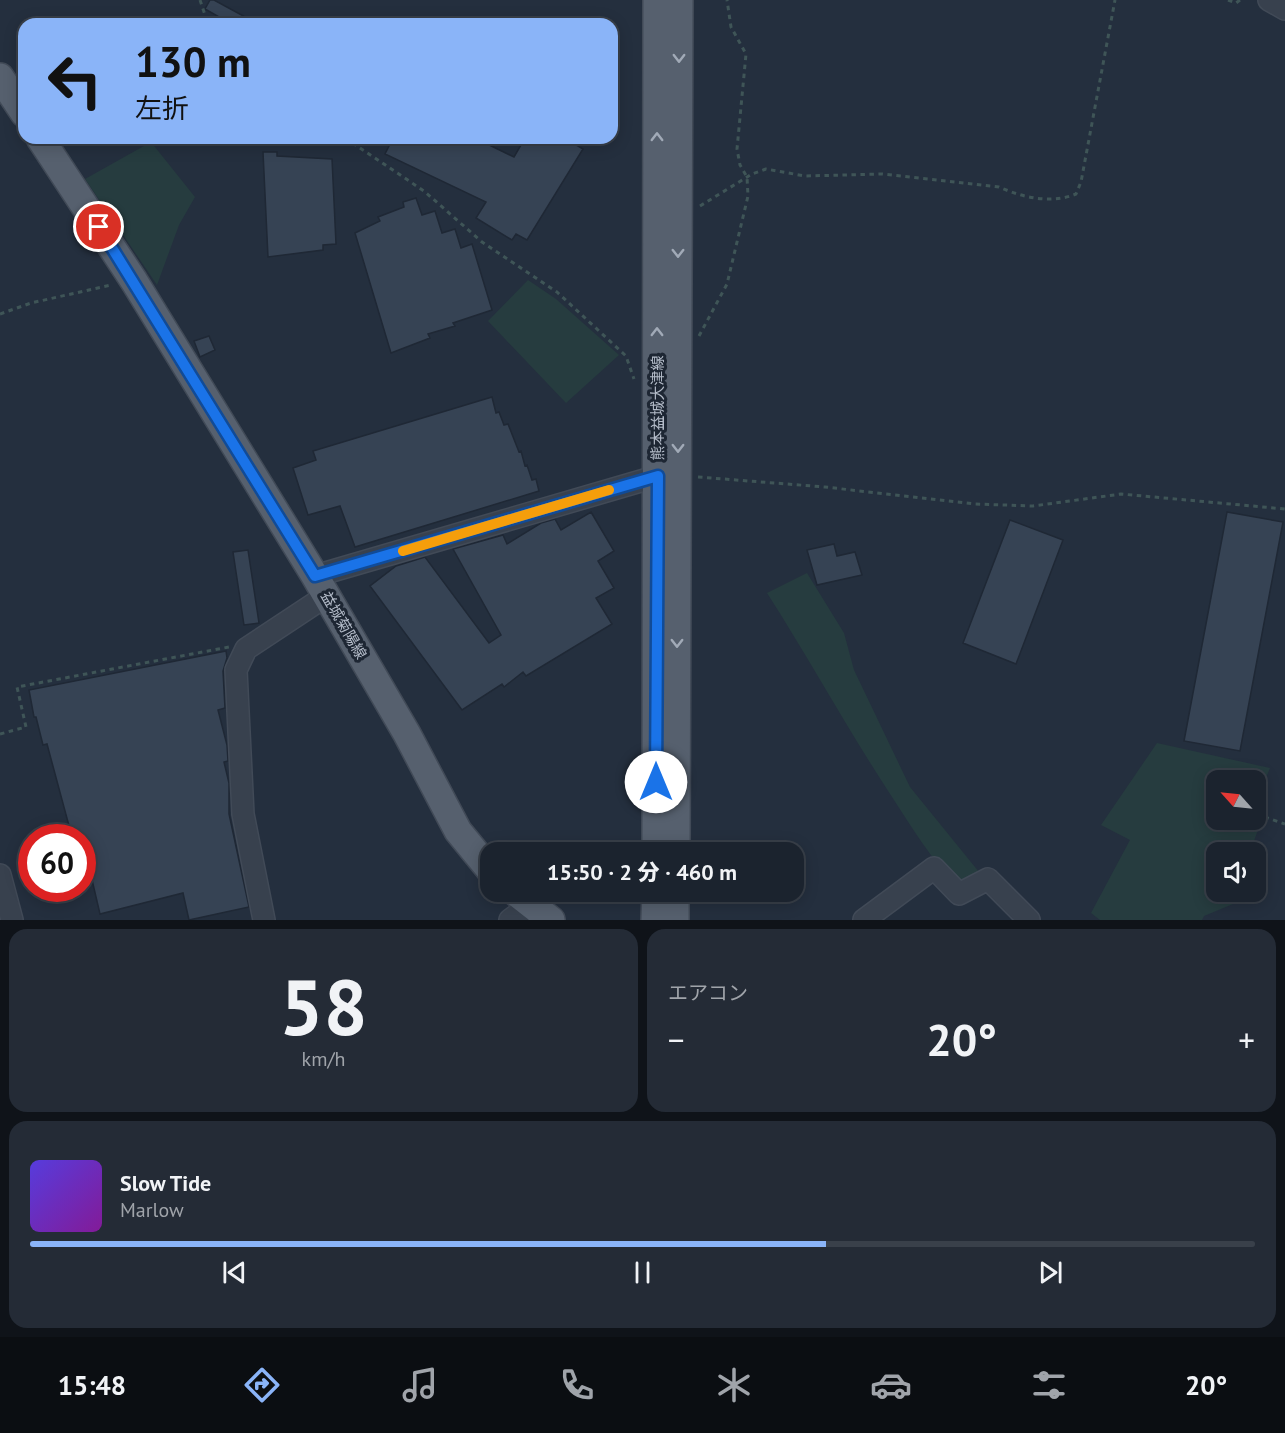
<!DOCTYPE html>
<html lang="ja">
<meta charset="utf-8">
<style>
:root{--surface:#1b232e;--page:#242b36;--text:#f1f3f6;--muted:#a0a4aa;--line:#39404a;--accent:#8ab4f8}
body{margin:0;font-family:"PT Sans","Noto Sans JP",sans-serif;background:var(--page);color:var(--text);height:100vh;display:flex;flex-direction:column;font-size:22px;white-space:nowrap}
*{box-sizing:border-box;margin:0}
p{font-size:20px;color:var(--muted)}
.icon{flex:none;width:33px;height:33px;fill:none;stroke:currentColor;stroke-width:2;stroke-linecap:round;stroke-linejoin:round}
.map{position:relative;height:920px;overflow:hidden}
.side{display:flex;flex-direction:column;gap:9px;padding:9px;background:#0f1319;flex:1}
.side>*{flex:none}
.banner{position:absolute;left:18px;top:18px;width:600px;height:126px;border-radius:18px;box-shadow:0 3px 15px #0003,0 0 0 2px var(--line);background:#8ab4f8;color:#111;overflow:hidden}
.needle{width:39px;rotate:297deg}
.buttons{position:absolute;left:1206px;top:770px;display:grid;gap:12px}
.buttons a{display:grid;place-items:center;width:60px;height:60px;border-radius:12px;background:var(--surface);box-shadow:0 3px 15px #0003,0 0 0 2px var(--line);font-size:30px}
.speed{position:absolute;left:18px;top:824px;display:flex;gap:12px;font-size:30px;font-weight:700;text-align:center}
.speed>*{display:grid;place-content:center;width:78px;height:78px;border-radius:50%;background:var(--surface);box-shadow:0 3px 15px #0003,0 0 0 2px var(--line);line-height:1}
.speed .limit{border:9px solid #d22;background:#fff;color:#111}
.pin{position:absolute;display:grid;place-items:center;width:51px;height:51px;color:#fff;margin:-26px;border:3px solid #fff;border-radius:50%;box-shadow:0 2px 6px #0007}
.me{position:absolute;width:66px;margin:-33px;rotate:0deg;stroke-linejoin:round;filter:drop-shadow(0 0 4px #0008)}
.turn{display:flex;align-items:center;gap:21px;height:126px;padding:0 18px;font-size:27px}
.turn .icon{width:78px;height:78px;stroke-width:2.5}
.turn b{display:block;font-size:42px;line-height:51px}
.big{font-size:45px;font-weight:800;line-height:1.1}
.side .widget{flex:1;display:flex;flex-direction:column;justify-content:center;gap:9px;min-width:0;padding:0 21px;border-radius:18px;background:var(--page)}
.side .dial{align-items:center;gap:0}
.dial b{font-size:78px;line-height:1}
.song{display:flex;align-items:center;gap:18px}
.cover{width:72px;height:72px;border-radius:9px;background:linear-gradient(135deg,hsl(250 70% 55%),hsl(290 70% 35%))}
.played{height:6px;border-radius:3px;background:linear-gradient(90deg,var(--accent) 65%,var(--line) 65%)}
.keys{display:flex;justify-content:space-around;direction:ltr}
.heat{display:flex;justify-content:space-between;align-items:center;font-size:33px;direction:ltr}
.side .tiles{flex:1;display:grid;gap:9px;grid-template-columns:1fr 1fr}
.widget:last-child{grid-column:span 2}
.trip{position:absolute;left:480px;top:842px;width:324px;height:60px;border-radius:18px;background:var(--surface);box-shadow:0 3px 15px #0003,0 0 0 2px var(--line);font-weight:800;line-height:60px;text-align:center}
.tab-bar{display:flex;height:96px;justify-content:space-around;align-items:center;background:#0b0e12;color:var(--muted)}
.tab-bar .icon{width:42px;height:42px}
.tab-bar .on{color:var(--accent)}
.tab-bar b{font-size:27px;color:var(--text)}
.map>svg:first-child{display:block}
.green{fill:#263c3f}
.building{fill:#364354;stroke:#1f2835;stroke-width:1.5}
.lines{fill:none;stroke-linecap:round;stroke-linejoin:round}
.minor-casing{stroke:#414a57;stroke-width:24}
.major-casing{stroke:#414a57;stroke-width:30}
.path{stroke:#3f5557;stroke-width:3;stroke-dasharray:4.5 4.5;stroke-linecap:butt}
.minor{stroke:#38414e;stroke-width:21}
.major{stroke:#56606e;stroke-width:27}
.oneway{stroke:#a1aab7}
.route-casing{stroke:#114b97;stroke-width:15}
.route{stroke:#1a73e8;stroke-width:10}
.slow{stroke:#f59e0b;stroke-width:10}
.labels{text-anchor:middle;dominant-baseline:central;stroke-width:6;stroke-linejoin:round;paint-order:stroke}
.street-label{font-size:15px;fill:#b4bcc9;stroke:#1d2633}
</style>
<div class="map">
<svg width="1285" height="920" viewBox="0 0 1285 920">
<rect width="100%" height="100%" fill="#242f3e"/>
<path class="green" d="M 151,142 L 195,197 L 179,225 L 157,285 L 85,179 Z
M 528,280 L 556,299 L 619,355 L 566,403 L 488,321 Z
M 807,573 L 844,633 L 854,670 L 910,787 L 979,872 L 956,886 C 931,858 912,828 892,797 C 848,730 810,660 767,593 Z
M 1157,743 L 1270,768 L 1258,797 L 1256,798 L 1256,780 L 1216,780 L 1216,819 L 1229,819 L 1259,827 L 1250,852 L 1216,852 L 1216,891 L 1237,891 L 1233,904 L 1204,916 L 1202,920 L 1100,920 L 1091,913 L 1130,840 L 1101,825 Z"/>
<path class="building" d="M 210,0 L 214,0 L 258,24 L 218,24 L 221,18 L 205,9 Z
M 393,138 L 475,138 L 514,157 L 525,138 L 565,138 L 583,149 L 527,240 L 516,234 L 512,240 L 476,218 L 486,202 L 385,154 Z
M 263,152 L 277,152 L 277,156 L 332,159 L 336,244 L 323,245 L 323,250 L 268,257 Z
M 416,198 L 422,215 L 435,211 L 442,233 L 455,229 L 461,248 L 472,244 L 492,310 L 453,323 L 455,326 L 428,334 L 430,338 L 391,353 L 355,233 L 380,221 L 378,217 L 404,207 L 403,202 Z
M 209,336 L 215,350 L 200,357 L 194,341 Z
M 492,397 L 496,413 L 499,412 L 504,425 L 508,424 L 519,452 L 521,451 L 525,466 L 527,465 L 532,480 L 536,479 L 539,491 L 355,547 L 340,506 L 308,515 L 293,468 L 316,460 L 313,451 Z
M 591,512 L 614,551 L 598,561 L 614,588 L 596,598 L 612,624 L 526,676 L 523,672 L 504,687 L 502,684 L 462,710 L 370,586 L 396,566 L 425,557 L 489,643 L 501,635 L 453,549 L 503,535 L 507,544 L 541,523 L 555,519 L 561,530 Z
M 1227,512 L 1283,522 L 1240,751 L 1184,741 Z
M 1010,520 L 1063,540 L 1016,664 L 963,643 Z
M 834,544 L 837,556 L 855,552 L 862,575 L 817,585 L 807,550 Z
M 248,550 L 259,623 L 244,625 L 233,552 Z
M 226,651 L 227,658 L 223,671 L 225,708 L 218,710 L 227,745 L 228,761 L 224,762 L 229,783 L 229,814 L 249,907 L 189,920 L 183,893 L 100,914 L 82,837 L 72,837 L 47,744 L 43,745 L 36,717 L 34,717 L 29,690 Z"/>
<g class="lines">
<g class="minor-casing">
<path id="minor" d="M 1269,0 L 1285,9
M 315,576 L 658,476
M 0,875 L 12,920
M 264,920 L 243,814 L 236,670 L 246,649 L 326,596
M 510,920 L 530,905
M 864,920 L 934,868 L 959,894 L 988,879 L 1029,920"/>
</g>
<g class="major-casing">
<path id="major" d="M 0,77 L 24,113
M 40,138 L 134,281 L 315,576 L 407,734 L 458,831 L 490,870
M 656,852 L 657,0
M 676,852 L 679,0
M 514,891 L 551,920
M 655,920 L 656,891
M 675,920 L 675,891"/>
</g>
<path class="path" d="M 200,0 L 208,24
M 1228,0 L 1236,3 L 1240,0
M 345,138 L 424,191 L 482,242 L 557,292 L 626,356 L 634,379
M 700,206 L 752,174 L 766,169 L 805,176 L 882,174 L 999,187 C 1024,198 1051,204 1076,194 L 1081,182 L 1115,0
M 0,314 L 31,303 L 111,285
M 699,336 L 727,284 L 748,196 L 747,177 L 740,165 L 737,149 L 746,54 L 731,27 L 727,0
M 698,477 L 825,487 L 975,504 L 1033,506 L 1121,494 L 1285,509
M 0,734 L 26,727 L 17,687 L 229,647
M 1256,814 L 1285,824"/>
<use href="#minor" class="minor"/>
<use href="#major" class="major"/>
</g>
<defs><path id="oneway-chevron" d="M-2-3.5L2.5 0L-2 3.5" fill="none" stroke-width="1.6" stroke-linecap="round" stroke-linejoin="round" transform="scale(1.5)"/></defs>
<g class="oneway">
<use href="#oneway-chevron" transform="translate(679 58) rotate(90)"/>
<use href="#oneway-chevron" transform="translate(657 137) rotate(-90)"/>
<use href="#oneway-chevron" transform="translate(678 253) rotate(90)"/>
<use href="#oneway-chevron" transform="translate(657 332) rotate(-90)"/>
<use href="#oneway-chevron" transform="translate(678 448) rotate(90)"/>
<use href="#oneway-chevron" transform="translate(677 643) rotate(90)"/>
</g>
<g class="lines">
<g class="route-casing">
<path id="route" d="M 99,227 L 315,576 L 658,476 L 656,782"/>
</g>
<use href="#route" class="route"/>
<path class="slow" d="M 403,551 L 609,490"/>
</g>
<g class="labels">
<g class="street-label">
<text transform="translate(657 408) rotate(-90)">熊本益城大津線</text>
<text transform="translate(344 625) rotate(60)">益城菊陽線</text>
</g>
</g>
</svg>
<div class="buttons">
<a><svg class="needle" viewBox="-14 -14 28 28"><path d="M0-13l5 13h-10z" fill="#e53935"/><path d="M0 13l5-13h-10z" fill="#a0a4aa"/></svg></a>
<a><svg class="icon" aria-label="sound" viewBox="0 0 24 24"><path d="M4 9h4l5-4v14l-5-4H4zM17 9q2 3 0 6"/></svg></a>
</div>
<div class="speed"><div class="limit">60</div></div>
<div class="pin" style="left:99px;top:227px;background:#d93025"><svg class="icon" aria-label="arrive" viewBox="0 0 24 24"><path d="M6 21V4h12l-3 4 3 4H6"/></svg></div>
<svg class="me" style="left:656px;top:782px" viewBox="-20 -20 40 40"><circle r="19" fill="#fff"/><path d="M0-13L10 11 0 6-10 11z" fill="#1a73e8"/></svg>
<div class="trip">15:50 · 2 分 · 460 m</div>
<div class="banner">
<div class="turn"><svg class="icon" aria-label="left" viewBox="0 0 24 24"><path d="M17 20v-9H6M10 6l-5 5 5 5"/></svg><div><b>130 m</b>左折</div></div>
</div>
</div>
<section class="side">
<div class="tiles">
<div class="widget dial"><b>58</b><p>km/h</p></div>
<div class="widget"><p>エアコン</p>
<div class="heat"><a>−</a><b class="big">20°</b><a>+</a></div>
</div>
<div class="widget">
<div class="song"><i class="cover"></i><div><b>Slow Tide</b><p>Marlow</p></div></div>
<div class="played"></div>
<div class="keys"><svg class="icon" aria-label="previous" viewBox="0 0 24 24"><path d="M18 5L8 12l10 7zM5 5v14"/></svg><svg class="icon" aria-label="pause" viewBox="0 0 24 24"><path d="M8 5v14M16 5v14"/></svg><svg class="icon" aria-label="next" viewBox="0 0 24 24"><path d="M6 5l10 7-10 7zM19 5v14"/></svg></div>
</div>
</div>
</section>
<nav class="tab-bar">
<b>15:48</b>
<svg class="icon on" aria-label="directions" viewBox="0 0 24 24"><path d="M12 3l9 9-9 9-9-9zM9 14v-3h6M13 9l2 2-2 2"/></svg>
<svg class="icon" aria-label="music" viewBox="0 0 24 24"><path d="M9 18V5l10-2v13"/><circle cx="6" cy="18" r="3"/><circle cx="16" cy="16" r="3"/></svg>
<svg class="icon" aria-label="phone" viewBox="0 0 24 24"><path d="M5 4h4l2 5-3 2q2 4 5 5l2-3 5 2v4C11 20 4 13 5 4z"/></svg>
<svg class="icon" aria-label="climate" viewBox="0 0 24 24"><path d="M12 3v18M4 7l16 10M4 17L20 7"/></svg>
<svg class="icon" aria-label="car" viewBox="0 0 24 24"><path d="M5 17H2v-5l4-1 3-4h7l3 4 3 1v5h-3M9 17h6M6 11h13"/><circle cx="7" cy="17" r="2"/><circle cx="17" cy="17" r="2"/></svg>
<svg class="icon" aria-label="filters" viewBox="0 0 24 24"><path d="M4 7h16M4 17h16"/><circle cx="9" cy="7" r="2"/><circle cx="15" cy="17" r="2"/></svg>
<b>20°</b>
</nav>
